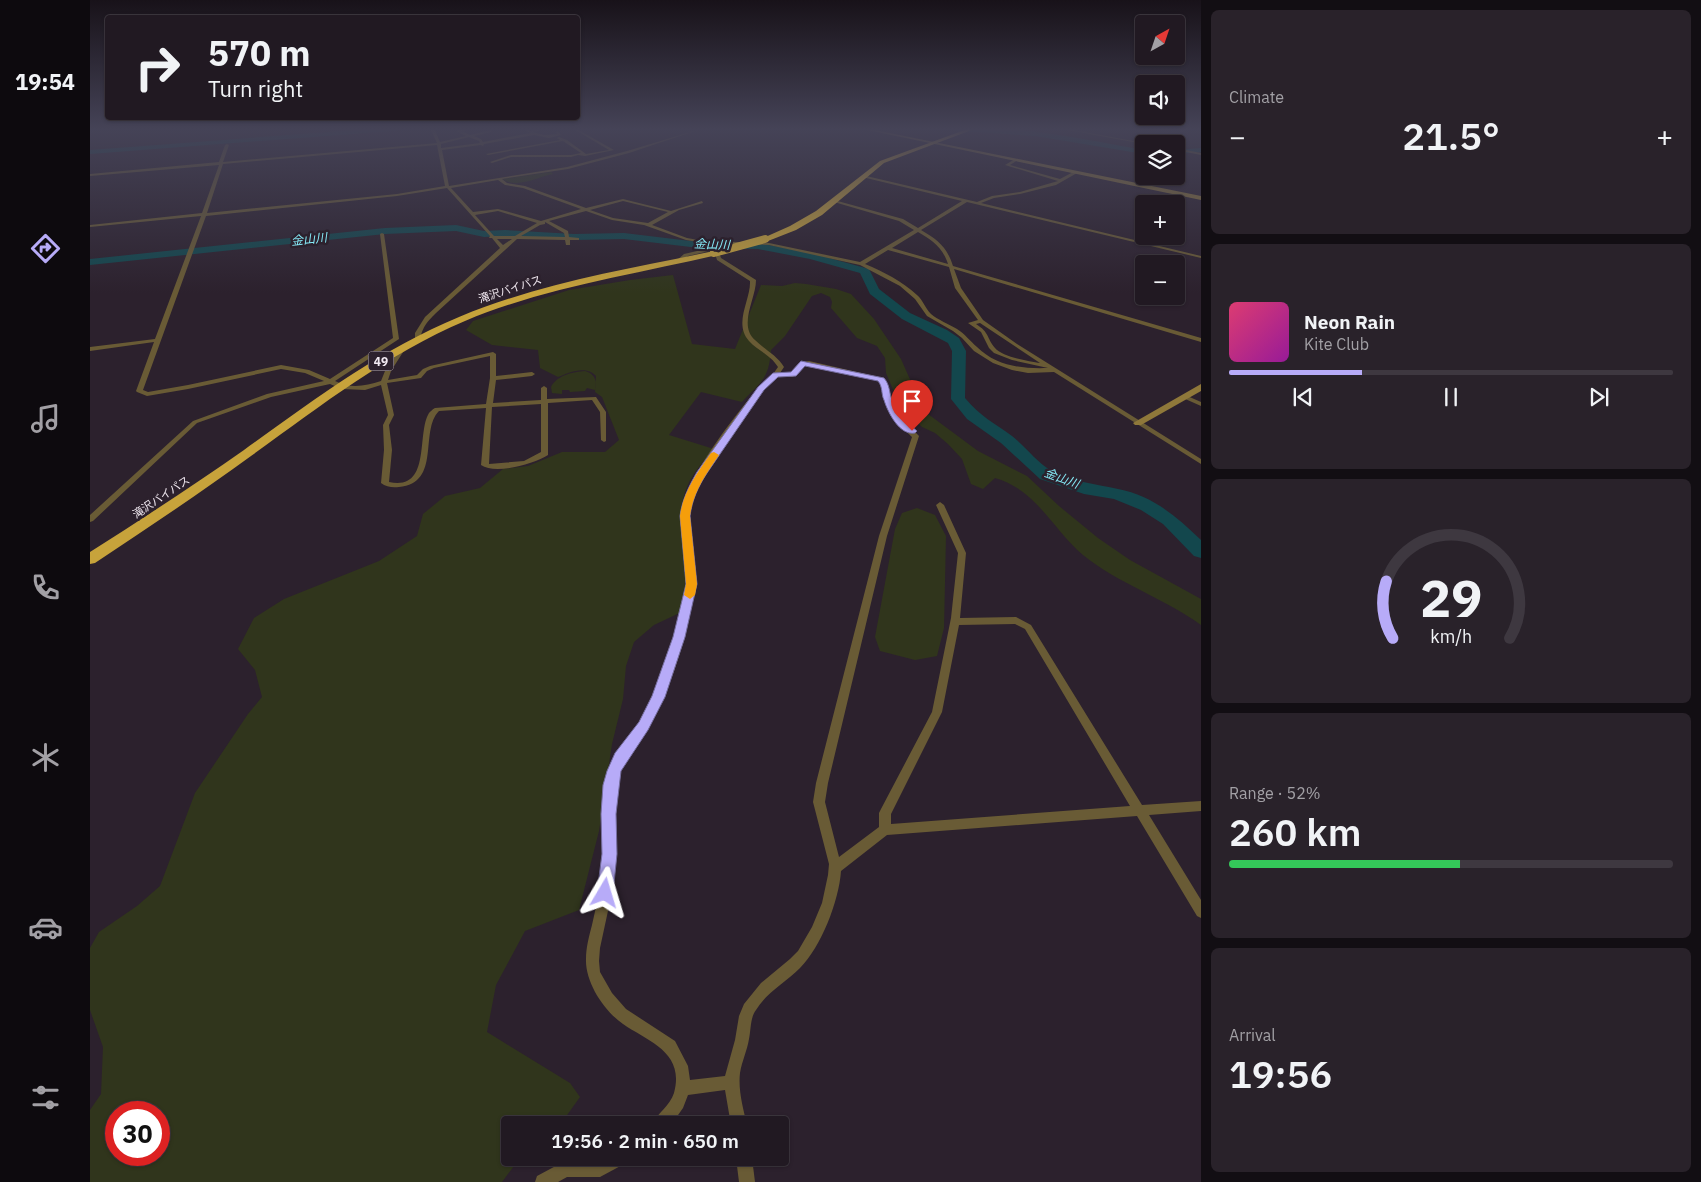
<!DOCTYPE html>
<meta charset="utf-8">
<style>
:root{--surface:#211922;--page:#29222a;--text:#f1f3f6;--muted:#a2a0a5;--line:#3e3840;--accent:#b7abf8}
body{margin:0;font-family:"IBM Plex Sans","Noto Sans JP",sans-serif;background:var(--page);color:var(--text);height:100vh;display:flex;flex-direction:column;font-size:19px;white-space:nowrap}
*{box-sizing:border-box;margin:0}
p{font-size:16px;color:var(--muted)}
.icon{flex:none;width:28px;height:28px;fill:none;stroke:currentColor;stroke-width:2;stroke-linecap:round;stroke-linejoin:round}
.map{position:relative;flex:1;overflow:hidden}
.sheet{display:flex;flex-direction:column;gap:10px;padding:10px;background:#120e13;width:500px}
.sheet>*{flex:none}
.top-card{position:absolute;left:15px;top:15px;width:475px;height:105px;border-radius:5px;box-shadow:0 1px 4px #0004,0 0 0 1px var(--line);background:#211922;color:var(--text);overflow:hidden}
.needle{width:32px;rotate:40deg}
.tools{position:absolute;left:1045px;top:15px;display:grid;gap:10px}
.tools a{display:grid;place-items:center;width:50px;height:50px;border-radius:5px;background:var(--surface);box-shadow:0 1px 4px #0004,0 0 0 1px var(--line);font-size:25px}
.speed{position:absolute;left:15px;top:1101px;display:flex;gap:10px;font-size:25px;font-weight:700;text-align:center}
.speed>*{display:grid;place-content:center;width:65px;height:65px;border-radius:50%;background:var(--surface);box-shadow:0 1px 4px #0004,0 0 0 1px var(--line);line-height:1}
.speed .limit{border:8px solid #d22;background:#fff;color:#111}
.pin{position:absolute;display:grid;place-items:center;width:42px;height:42px;color:#fff;margin:-51px -21px;border-radius:50% 50% 50% 0;rotate:-45deg;box-shadow:0 0 5px #0007}
.pin .icon{rotate:45deg}
.me{position:absolute;width:55px;margin:-28px;rotate:7deg;stroke-linejoin:round;filter:drop-shadow(0 0 4px #0008)}
.turn{display:flex;align-items:center;gap:18px;height:105px;padding:0 20px;font-size:22px}
.turn .icon{width:65px;height:65px;stroke-width:2.5}
.turn b{display:block;font-size:35px;line-height:42px}
.big{font-size:38px;font-weight:600;line-height:1.1}
.sheet .tile{flex:1;display:flex;flex-direction:column;justify-content:center;gap:8px;min-width:0;padding:0 18px;border-radius:8px;background:var(--page)}
.sheet .dial{align-items:center;gap:0}
.dial svg{height:130px;overflow:visible;fill:none;stroke:var(--line);stroke-width:7;stroke-linecap:round;text-anchor:middle}
.dial text{fill:var(--text);stroke:none}
.song{display:flex;align-items:center;gap:15px}
.cover{width:60px;height:60px;border-radius:8px;background:linear-gradient(135deg,hsl(340 70% 55%),hsl(300 70% 35%))}
.played{height:5px;border-radius:2px;background:linear-gradient(90deg,var(--accent) 30%,var(--line) 30%)}
.keys{display:flex;justify-content:space-around;direction:ltr}
.heat{display:flex;justify-content:space-between;align-items:center;font-size:28px;direction:ltr}
.charge{height:8px;border-radius:4px;background:linear-gradient(90deg,#34c759 52%,var(--line) 0)}
.trip{position:absolute;left:411px;top:1116px;width:288px;height:50px;border-radius:5px;background:var(--surface);box-shadow:0 1px 4px #0004,0 0 0 1px var(--line);font-weight:600;line-height:50px;text-align:center}
main{display:flex;flex:1;min-height:0}
.tab-bar{display:flex;flex-direction:column;width:90px;justify-content:space-around;align-items:center;background:#0d0a0e;color:var(--muted)}
.tab-bar .icon{width:35px;height:35px}
.tab-bar .current{color:var(--accent)}
.tab-bar b{font-size:22px;color:var(--text)}
.map>svg:first-child{display:block}
.green{fill:#30351c;fill-rule:evenodd}
.lines{fill:none;stroke-linecap:round;stroke-linejoin:round}
.river{fill:#13474d;fill-rule:evenodd}
.street{fill:#695b35;fill-rule:evenodd}
.secondary{fill:#8f783a;fill-rule:evenodd}
.highway{fill:#c7a33b;fill-rule:evenodd}
.highway-bridge{stroke:#c7a33b;stroke-width:8}
.route{fill:#b7abf8;stroke:#776fa1}
.slow{fill:#f59e0b}
.labels{text-anchor:middle;dominant-baseline:central;stroke-width:5;stroke-linejoin:round;paint-order:stroke}
.far-street-label{font-size:11px;fill:#f2eaf2;stroke:#2c212d}
.far-water-label{font-size:12px;font-style:italic;fill:#86ecf9;stroke:#2c212d}
.shield{fill:#2c212d;stroke:#b7aeb7;stroke-width:1}
.shield-label{font-size:12px;font-weight:bold;fill:#f2eaf2}
</style>
<main>
<nav class="tab-bar">
<b>19:54</b>
<svg class="icon current" aria-label="directions" viewBox="0 0 24 24"><path d="M12 3l9 9-9 9-9-9zM9 14v-3h6M13 9l2 2-2 2"/></svg>
<svg class="icon" aria-label="music" viewBox="0 0 24 24"><path d="M9 18V5l10-2v13"/><circle cx="6" cy="18" r="3"/><circle cx="16" cy="16" r="3"/></svg>
<svg class="icon" aria-label="phone" viewBox="0 0 24 24"><path d="M5 4h4l2 5-3 2q2 4 5 5l2-3 5 2v4C11 20 4 13 5 4z"/></svg>
<svg class="icon" aria-label="climate" viewBox="0 0 24 24"><path d="M12 3v18M4 7l16 10M4 17L20 7"/></svg>
<svg class="icon" aria-label="car" viewBox="0 0 24 24"><path d="M5 17H2v-5l4-1 3-4h7l3 4 3 1v5h-3M9 17h6M6 11h13"/><circle cx="7" cy="17" r="2"/><circle cx="17" cy="17" r="2"/></svg>
<svg class="icon" aria-label="filters" viewBox="0 0 24 24"><path d="M4 7h16M4 17h16"/><circle cx="9" cy="7" r="2"/><circle cx="15" cy="17" r="2"/></svg>
</nav>
<div class="map">
<svg width="1111" height="1182" viewBox="0 0 1111 1182">
<rect width="100%" height="100%" fill="#2c212d"/>
<path class="green" d="M 461,172 L 463,174 C 447,177 428,189 412,179 Z
M 583,275 L 602,344 L 645,349 L 671,285 L 692,286 L 705,283 L 716,284 L 746,289 L 761,294 L 784,319 L 811,359 L 834,411 L 888,451 L 937,476 L 969,506 L 1008,538 L 1040,560 L 1111,599 L 1111,625 C 1074,598 1029,584 993,555 C 963,530 947,490 905,478 L 893,489 L 881,484 L 872,459 L 858,444 L 845,433 L 832,427 L 810,406 L 796,373 L 795,358 L 787,346 L 767,338 L 741,308 L 742,302 L 740,297 L 731,293 L 722,296 L 695,336 L 681,350 C 679,379 671,382 652,402 L 611,392 L 579,435 L 624,449 C 614,461 603,472 597,487 C 587,509 593,552 596,575 C 599,589 593,593 598,609 L 564,625 L 544,642 L 536,666 L 533,699 L 522,744 L 509,831 L 489,910 L 435,931 L 406,985 L 397,1032 L 480,1083 L 490,1097 L 470,1125 L 420,1125 L 420,1158 L 430,1158 L 412,1182 L 0,1182 L 0,1110 L 11,1094 L 13,1047 L 0,1010 L 0,948 L 9,932 L 47,906 L 70,886 L 105,793 L 158,714 L 172,697 L 165,670 L 148,649 L 164,618 L 194,599 L 289,561 L 327,536 L 333,514 L 355,496 L 390,488 L 413,469 L 438,466 L 472,452 L 515,452 L 529,440 L 512,397 L 505,392 L 506,376 C 496,365 480,372 468,377 L 450,368 L 448,350 L 402,345 L 376,330 L 383,321 L 479,290 L 540,280 ZM 26,1112 L 69,1112 L 69,1155 L 26,1155 Z
M 495,371 C 505,374 507,380 505,390 L 497,388 L 495,391 L 480,392 L 479,390 L 472,390 L 472,394 L 462,393 L 461,387 C 467,375 483,372 495,371 Z
M 827,508 L 845,515 L 856,536 L 854,628 L 847,656 L 825,660 L 790,651 L 785,637 L 805,529 L 812,513 Z"/>
<g class="lines">
<path class="river" d="M 290,128 L 319,128 L 315,130 L 0,154 L 0,150 Z
M 851,128 C 915,122 991,139 1054,150 L 1054,154 L 945,136 L 855,130 Z
M 1111,148 L 1111,152 L 1086,154 L 1086,150 Z
M 366,225 L 394,231 L 415,230 L 484,234 L 534,233 L 609,242 L 668,243 L 721,253 L 779,269 L 789,289 L 820,313 L 857,330 L 869,338 L 876,351 L 875,398 C 890,416 904,423 922,436 C 936,447 947,463 962,471 C 982,482 1007,484 1028,489 C 1062,495 1087,517 1111,540 L 1111,558 L 1104,556 L 1073,524 L 1051,510 L 1024,499 L 994,494 L 950,479 L 911,443 L 877,419 L 861,399 L 862,351 L 858,343 L 812,319 L 780,294 L 770,273 L 720,259 L 668,249 L 609,248 L 534,239 L 484,240 L 415,236 L 394,237 L 366,231 L 295,234 L 0,265 L 0,259 L 295,228 Z"/>
<path class="street" d="M 340,128 L 344,128 L 350,142 L 376,136 L 366,131 L 383,128 L 389,128 L 372,131 L 380,135 L 401,130 L 401,132 L 384,136 L 391,139 L 393,142 L 440,133 L 431,128 L 440,131 L 458,128 L 443,132 L 454,135 L 467,134 L 466,132 L 468,131 L 471,135 L 459,138 L 444,135 L 394,144 L 393,146 L 391,145 L 352,150 L 359,186 L 477,167 L 537,151 L 614,128 L 539,153 L 478,169 L 412,179 L 417,183 L 435,186 L 496,208 L 533,199 L 581,211 L 612,201 L 613,203 L 589,210 L 562,225 L 597,238 L 614,241 L 679,243 L 770,262 L 824,230 L 809,221 L 744,202 L 744,200 L 813,219 L 828,228 L 872,201 L 772,177 L 772,175 L 887,202 L 902,196 L 930,192 L 968,181 L 915,165 L 925,159 L 928,160 L 920,165 L 970,179 L 985,171 L 987,171 L 987,173 L 966,185 L 930,194 L 904,198 L 891,203 L 1111,256 L 1111,258 L 877,202 L 831,230 C 848,240 857,247 863,266 L 1111,338 L 1111,342 L 864,269 L 871,288 L 893,320 L 927,344 L 1111,459 L 1111,464 L 964,372 L 938,373 L 922,370 L 903,363 L 884,351 L 872,338 L 863,331 L 837,316 L 825,299 L 810,286 L 770,265 L 679,245 L 614,243 L 596,240 L 554,225 L 522,220 L 496,211 L 459,221 L 478,231 L 479,237 L 489,238 L 489,240 L 480,240 L 480,245 L 476,245 L 475,240 L 427,239 L 346,313 C 335,324 333,327 329,342 L 325,342 L 325,333 L 335,317 L 410,248 L 402,238 L 399,238 L 400,236 L 357,188 L 307,196 L 116,216 L 53,390 L 58,392 L 98,385 L 191,365 L 219,370 L 240,379 L 303,338 L 290,234 L 292,233 L 294,234 L 309,339 L 245,381 C 261,389 275,386 291,381 L 295,371 L 310,348 L 312,347 L 315,349 L 301,371 L 298,380 L 327,375 L 333,369 L 340,366 L 403,352 L 406,354 L 406,376 L 442,372 L 445,374 L 442,376 L 406,380 L 403,403 L 451,400 L 451,388 L 454,386 L 457,388 L 457,399 L 506,397 L 516,412 L 516,441 L 514,442 L 511,440 L 510,412 L 502,400 L 458,403 L 458,455 C 444,464 405,475 391,465 L 396,408 L 349,411 C 329,431 352,483 309,487 C 303,488 296,487 291,483 L 294,450 L 293,425 L 298,415 L 291,385 L 275,390 L 252,389 L 240,384 L 181,397 L 107,423 L 3,521 L 0,522 L 0,515 L 103,421 L 177,394 L 234,381 L 215,373 L 191,369 L 98,389 L 57,396 L 47,392 L 46,391 L 64,342 L 0,351 L 0,347 L 65,339 L 111,216 L 0,227 L 0,225 L 112,213 L 129,165 L 0,176 L 0,174 L 129,162 L 135,145 L 137,144 L 139,145 L 133,162 L 347,143 ZM 379,137 L 389,141 L 390,143 L 351,148 L 351,144 ZM 347,145 L 355,186 L 307,194 L 117,213 L 133,164 ZM 408,180 L 415,185 L 433,188 L 491,209 L 451,221 L 408,209 L 383,212 L 361,188 ZM 533,201 L 578,212 L 558,223 L 523,218 L 500,210 ZM 408,211 L 447,223 L 425,236 L 404,236 L 385,215 ZM 455,222 L 474,233 L 475,237 L 431,236 L 450,225 L 455,224 ZM 828,232 C 842,240 853,248 858,264 L 802,248 ZM 407,239 L 422,239 L 413,245 ZM 798,250 L 859,267 L 865,288 L 888,320 L 878,323 L 891,332 L 899,348 L 904,353 L 922,360 L 958,368 C 932,369 906,366 887,347 C 880,341 875,334 867,329 C 859,324 848,320 841,314 C 835,308 833,300 827,295 C 812,281 794,272 775,264 ZM 890,323 L 950,363 C 939,361 912,357 905,348 C 896,337 900,333 886,324 ZM 400,356 L 400,378 L 396,404 L 345,408 C 344,408 340,412 339,413 C 326,434 342,491 299,482 L 302,450 L 299,425 L 304,415 L 297,383 L 331,378 L 337,371 L 344,368 ZM 451,404 L 451,452 L 434,461 L 399,464 L 402,407 Z
M 482,128 L 485,128 L 524,150 L 495,156 L 488,155 L 481,157 L 421,157 L 402,163 L 400,162 L 421,155 L 481,155 L 491,153 L 473,141 L 398,155 L 396,154 L 470,140 L 467,138 L 469,137 L 477,140 L 496,154 L 519,150 Z
M 967,128 L 973,128 L 1059,144 L 1054,144 Z
M 1086,148 L 1111,153 L 1111,155 L 1086,150 Z
M 629,246 L 631,247 L 628,249 L 631,258 L 666,280 C 666,299 648,325 665,340 C 675,350 687,355 694,367 L 690,373 L 699,374 L 709,363 L 719,361 L 793,378 C 802,391 803,409 814,423 C 818,428 825,431 829,436 L 797,536 L 738,783 L 735,802 L 749,857 L 789,827 L 789,813 L 791,809 L 842,712 L 861,618 L 868,553 L 846,505 L 850,502 L 854,505 L 876,553 L 870,618 L 926,617 L 941,625 L 1052,805 L 1111,801 L 1111,811 L 1059,815 L 1111,900 L 1111,918 L 1107,916 L 1047,816 L 797,835 L 751,871 C 749,901 731,947 710,968 C 695,983 677,992 666,1010 C 660,1018 661,1030 659,1039 C 657,1051 652,1061 650,1073 C 648,1090 653,1108 657,1125 L 641,1125 L 635,1090 L 598,1095 L 593,1108 L 581,1125 L 562,1125 C 567,1113 580,1106 584,1093 C 595,1052 559,1042 533,1024 C 514,1011 495,982 496,959 C 496,948 499,936 502,925 C 506,907 510,889 513,871 C 517,837 507,800 519,768 C 528,747 546,731 557,711 C 574,680 584,644 592,610 C 595,596 598,582 596,567 C 594,544 586,518 596,495 C 609,463 642,419 665,392 C 672,383 682,377 688,367 C 681,355 668,351 659,341 C 643,323 661,300 660,281 L 627,260 L 624,250 L 598,256 L 590,262 L 586,261 L 594,254 ZM 719,365 L 789,380 L 795,400 L 808,424 L 822,437 L 789,536 L 726,783 L 723,802 L 739,864 L 738,875 L 732,903 L 722,927 L 708,951 L 700,959 L 671,983 L 654,1004 L 649,1016 L 645,1040 L 635,1076 L 600,1080 L 598,1066 L 585,1041 L 536,1009 L 522,993 L 510,972 L 509,961 L 510,948 L 521,897 L 525,863 L 525,803 L 526,783 L 528,773 L 534,761 L 559,726 L 572,701 L 584,671 L 594,640 L 601,609 L 606,581 L 599,519 L 600,508 L 603,496 L 616,470 L 643,430 L 670,393 L 687,377 L 703,377 L 713,366 ZM 925,624 L 935,629 L 1040,806 L 801,824 L 801,814 L 852,712 L 869,625 Z
M 1095,395 L 1111,402 L 1111,406 L 1093,398 L 1093,396 Z
M 516,1158 L 539,1158 L 536,1163 L 510,1177 L 477,1177 L 468,1182 L 445,1182 L 447,1176 L 475,1161 L 509,1161 Z
M 646,1158 L 662,1158 L 665,1182 L 649,1182 Z"/>
<path class="secondary" d="M 768,128 L 775,128 L 1111,196 L 1111,200 Z
M 1111,384 L 1111,391 L 1051,425 L 1045,425 L 1043,423 Z"/>
<path class="highway" d="M 880,128 L 887,128 L 794,163 L 732,215 L 706,230 L 678,241 L 671,239 L 700,226 L 726,211 L 790,161 Z
M 624,251 L 627,251 L 627,255 C 542,275 456,287 375,321 C 297,354 229,407 161,456 C 110,493 58,528 5,563 L 0,564 L 0,552 C 52,519 104,485 154,450 C 222,401 291,349 369,317 C 450,283 538,269 624,251 Z"/>
<path class="highway-bridge" d="M 624,253 L 675,239"/>
</g>
<linearGradient id="sky" x2="0" y2="1"><stop stop-color="#181219"/><stop offset="0.44" stop-color="#454357"/><stop offset="1" stop-color="#454357" stop-opacity="0"/></linearGradient>
<rect width="1111" height="293" fill="url(#sky)"/>
<path class="route" d="M 711,361 L 794,378 C 800,385 799,392 802,400 C 808,416 816,421 827,431 L 825,433 C 810,436 798,413 794,400 C 791,394 793,387 788,381 L 715,366 L 706,376 L 688,377 L 674,390 L 617,473 C 608,487 602,500 600,516 L 607,584 L 595,637 L 575,697 L 558,730 L 531,771 L 526,814 L 527,854 L 523,893 L 521,899 L 515,901 L 510,899 L 507,893 L 512,854 L 511,814 L 513,785 L 517,771 L 525,753 L 549,722 L 562,696 L 583,637 L 596,584 L 590,516 C 592,500 599,486 607,472 L 668,387 L 683,373 L 701,372 Z"/>
<path class="slow" d="M 624,452 L 629,455 C 616,474 603,492 600,516 L 607,584 L 605,595 L 600,599 L 594,595 L 596,584 L 590,516 C 593,492 607,473 621,453 Z"/>
<g class="labels">
<g class="far-street-label">
<text transform="translate(420 289) rotate(-18)">滝沢バイパス</text>
<text transform="translate(71 497) rotate(-34)">滝沢バイパス</text>
</g>
<g class="far-water-label">
<text transform="translate(219 239) rotate(-6)">金山川</text>
<text transform="translate(622 244) rotate(2)">金山川</text>
<text transform="translate(972 478) rotate(20)">金山川</text>
</g>
<rect class="shield" x="278.5" y="351.5" width="25" height="19" rx="4"/>
<g class="shield-label">
<text x="291" y="361">49</text>
</g>
</g>
</svg>
<div class="tools">
<a><svg class="needle" viewBox="-14 -14 28 28"><path d="M0-13l5 13h-10z" fill="#e53935"/><path d="M0 13l5-13h-10z" fill="#a2a0a5"/></svg></a>
<a><svg class="icon" aria-label="sound" viewBox="0 0 24 24"><path d="M4 9h4l5-4v14l-5-4H4zM17 9q2 3 0 6"/></svg></a>
<a><svg class="icon" aria-label="layers" viewBox="0 0 24 24"><path d="M12 4l9 5-9 5-9-5zM3 14l9 5 9-5"/></svg></a>
<a>+</a>
<a>−</a>
</div>
<div class="speed"><div class="limit">30</div></div>
<div class="pin" style="left:822px;top:431px;background:#d93025"><svg class="icon" aria-label="arrive" viewBox="0 0 24 24"><path d="M6 21V4h12l-3 4 3 4H6"/></svg></div>
<svg class="me" style="left:515px;top:893px" viewBox="-20 -20 40 40"><path d="M0-17L14 15 0 8-14 15z" fill="#b7abf8" stroke="#fff" stroke-width="4"/></svg>
<div class="trip">19:56 · 2 min · 650 m</div>
<div class="top-card">
<div class="turn"><svg class="icon" aria-label="right" viewBox="0 0 24 24"><path d="M7 20v-9h11M14 6l5 5-5 5"/></svg><div><b>570 m</b>Turn right</div></div>
</div>
</div>
<section class="sheet">
<div class="tile"><p>Climate</p>
<div class="heat"><a>−</a><b class="big">21.5°</b><a>+</a></div>
</div>
<div class="tile">
<div class="song"><i class="cover"></i><div><b>Neon Rain</b><p>Kite Club</p></div></div>
<div class="played"></div>
<div class="keys"><svg class="icon" aria-label="previous" viewBox="0 0 24 24"><path d="M18 5L8 12l10 7zM5 5v14"/></svg><svg class="icon" aria-label="pause" viewBox="0 0 24 24"><path d="M8 5v14M16 5v14"/></svg><svg class="icon" aria-label="next" viewBox="0 0 24 24"><path d="M6 5l10 7-10 7zM19 5v14"/></svg></div>
</div>
<div class="tile dial"><svg viewBox="0 0 100 80">
<path d="M14 69A42 42 0 1 1 86 69"/>
<path d="M14 69A42 42 0 0 1 10 34" stroke="#b7abf8"/>
<text x="50" y="56" font-size="32" font-weight="700">29</text>
<text x="50" y="72" font-size="11">km/h</text>
</svg></div>
<div class="tile"><p>Range · 52%</p><b class="big">260 km</b><div class="charge"></div></div>
<div class="tile"><p>Arrival</p><b class="big">19:56</b></div>
</section>
</main>
